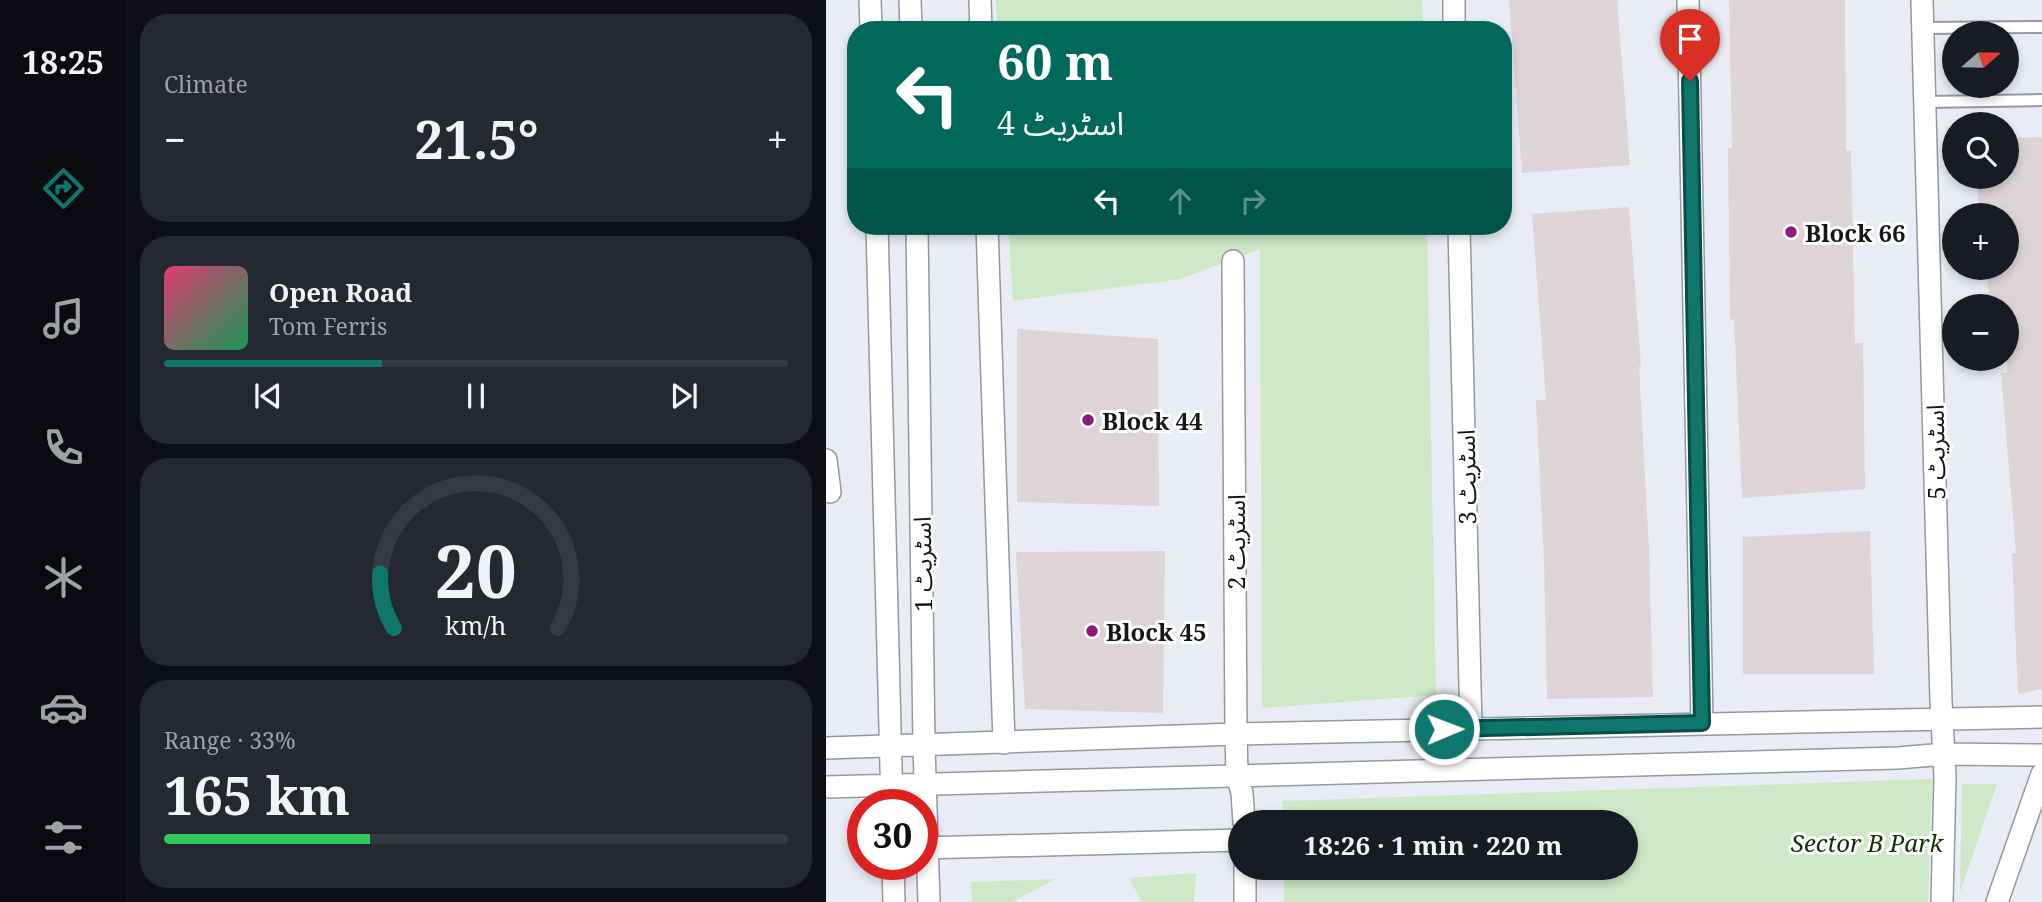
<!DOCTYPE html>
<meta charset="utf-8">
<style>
:root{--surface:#171b24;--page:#242831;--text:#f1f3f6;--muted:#9ea1a6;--line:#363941;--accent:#0f766e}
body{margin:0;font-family:"Noto Serif","Noto Sans Arabic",serif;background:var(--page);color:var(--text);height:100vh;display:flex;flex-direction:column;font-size:26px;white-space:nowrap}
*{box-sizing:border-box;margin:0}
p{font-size:23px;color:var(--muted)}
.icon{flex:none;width:38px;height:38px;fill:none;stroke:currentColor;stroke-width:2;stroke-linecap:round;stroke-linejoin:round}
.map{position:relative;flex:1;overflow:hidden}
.sheet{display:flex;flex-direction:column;gap:14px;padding:14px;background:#0d0f14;width:700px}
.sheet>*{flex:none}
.top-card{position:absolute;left:21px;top:21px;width:665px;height:214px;border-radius:28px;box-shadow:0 4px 10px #0003;background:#00695c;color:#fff;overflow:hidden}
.needle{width:46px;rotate:70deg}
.tools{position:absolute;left:1116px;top:21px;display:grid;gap:14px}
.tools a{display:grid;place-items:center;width:77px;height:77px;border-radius:50%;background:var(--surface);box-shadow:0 4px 10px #0003;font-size:35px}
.speed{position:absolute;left:21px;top:789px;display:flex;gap:14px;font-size:35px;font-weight:700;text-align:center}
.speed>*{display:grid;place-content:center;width:91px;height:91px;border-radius:50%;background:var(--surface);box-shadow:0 4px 10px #0003;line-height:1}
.speed .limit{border:10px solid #d22;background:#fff;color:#111}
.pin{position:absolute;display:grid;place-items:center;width:60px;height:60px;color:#fff;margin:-72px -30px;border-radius:50% 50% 50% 0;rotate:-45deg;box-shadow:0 0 7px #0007}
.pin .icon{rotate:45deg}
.me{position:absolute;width:77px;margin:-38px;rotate:89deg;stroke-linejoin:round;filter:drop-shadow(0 0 5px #0008)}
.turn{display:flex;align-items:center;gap:24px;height:147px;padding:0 35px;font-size:32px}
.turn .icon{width:91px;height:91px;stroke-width:2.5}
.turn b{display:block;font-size:49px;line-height:60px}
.lanes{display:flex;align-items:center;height:66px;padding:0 35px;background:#0003;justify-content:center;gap:35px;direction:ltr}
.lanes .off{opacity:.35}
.big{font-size:52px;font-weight:700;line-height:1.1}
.sheet .card{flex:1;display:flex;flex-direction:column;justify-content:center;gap:10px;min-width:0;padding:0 24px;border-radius:28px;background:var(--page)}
.sheet .dial{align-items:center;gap:0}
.dial svg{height:182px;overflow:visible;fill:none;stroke:var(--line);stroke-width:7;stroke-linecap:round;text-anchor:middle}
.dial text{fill:var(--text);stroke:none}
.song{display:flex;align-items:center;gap:21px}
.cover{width:84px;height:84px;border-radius:10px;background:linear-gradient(135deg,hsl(340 70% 55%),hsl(150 70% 35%))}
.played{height:7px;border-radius:4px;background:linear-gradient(90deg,var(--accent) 35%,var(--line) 35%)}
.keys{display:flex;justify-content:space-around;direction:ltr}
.heat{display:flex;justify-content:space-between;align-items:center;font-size:38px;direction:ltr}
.charge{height:10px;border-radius:5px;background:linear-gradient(90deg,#34c759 33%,var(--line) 0)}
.trip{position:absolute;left:402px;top:810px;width:410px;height:70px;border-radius:35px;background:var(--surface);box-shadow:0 4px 10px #0003;font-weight:700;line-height:70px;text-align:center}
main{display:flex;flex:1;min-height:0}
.tabs{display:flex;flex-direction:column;width:126px;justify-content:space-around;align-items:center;background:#090b0e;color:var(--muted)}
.tabs .icon{width:49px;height:49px}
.tabs .current{color:var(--accent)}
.tabs b{font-size:32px;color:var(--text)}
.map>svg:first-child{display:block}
.green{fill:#cde8c6}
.building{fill:#ded4d8}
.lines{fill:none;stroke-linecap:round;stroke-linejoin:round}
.lane-casing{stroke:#94989f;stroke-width:14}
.street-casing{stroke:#94989f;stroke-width:24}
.lane{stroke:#fff;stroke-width:10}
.street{stroke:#fff;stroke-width:21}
.route-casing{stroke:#0a4d48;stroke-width:18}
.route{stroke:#0f766e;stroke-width:12}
.poi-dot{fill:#8e1979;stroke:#fff;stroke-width:2.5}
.labels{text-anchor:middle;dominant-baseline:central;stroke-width:6;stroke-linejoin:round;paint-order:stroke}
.poi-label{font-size:24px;font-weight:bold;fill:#151719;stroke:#fff;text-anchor:start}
.street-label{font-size:24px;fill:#151719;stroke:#fff}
.park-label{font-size:24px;font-style:italic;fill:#0f3304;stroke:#fff}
</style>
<main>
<nav class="tabs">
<b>18:25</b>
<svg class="icon current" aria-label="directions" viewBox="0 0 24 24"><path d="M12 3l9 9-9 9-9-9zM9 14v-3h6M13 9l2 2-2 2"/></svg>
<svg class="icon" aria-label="music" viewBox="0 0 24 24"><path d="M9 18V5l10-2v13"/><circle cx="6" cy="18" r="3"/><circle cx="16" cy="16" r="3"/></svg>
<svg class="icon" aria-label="phone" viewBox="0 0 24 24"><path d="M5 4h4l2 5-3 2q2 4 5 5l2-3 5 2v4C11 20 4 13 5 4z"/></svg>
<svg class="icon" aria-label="climate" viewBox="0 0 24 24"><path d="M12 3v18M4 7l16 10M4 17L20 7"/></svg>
<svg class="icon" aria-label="car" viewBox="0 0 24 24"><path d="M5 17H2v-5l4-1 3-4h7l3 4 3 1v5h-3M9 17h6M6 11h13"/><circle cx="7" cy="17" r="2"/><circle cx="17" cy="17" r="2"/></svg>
<svg class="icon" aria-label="filters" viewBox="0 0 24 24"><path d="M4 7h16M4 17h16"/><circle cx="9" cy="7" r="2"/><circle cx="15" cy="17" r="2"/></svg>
</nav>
<section class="sheet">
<div class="card"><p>Climate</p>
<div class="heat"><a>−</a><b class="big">21.5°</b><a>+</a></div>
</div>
<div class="card">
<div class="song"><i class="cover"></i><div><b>Open Road</b><p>Tom Ferris</p></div></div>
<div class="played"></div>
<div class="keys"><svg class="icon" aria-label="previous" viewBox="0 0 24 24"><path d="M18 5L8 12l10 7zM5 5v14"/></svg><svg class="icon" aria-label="pause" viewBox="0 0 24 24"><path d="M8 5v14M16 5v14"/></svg><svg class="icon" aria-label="next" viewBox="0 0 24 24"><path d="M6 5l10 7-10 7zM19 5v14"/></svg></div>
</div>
<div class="card dial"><svg viewBox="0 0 100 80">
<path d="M14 69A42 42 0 1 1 86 69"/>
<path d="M14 69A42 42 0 0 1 8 45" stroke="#0f766e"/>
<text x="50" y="56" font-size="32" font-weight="700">20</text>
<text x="50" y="72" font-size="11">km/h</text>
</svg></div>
<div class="card"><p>Range · 33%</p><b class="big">165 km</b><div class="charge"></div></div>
</section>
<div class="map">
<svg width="1216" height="902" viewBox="0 0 1216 902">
<rect width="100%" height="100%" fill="#e9ecf4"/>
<path class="green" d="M 170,0 L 596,0 L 597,30 L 171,30 Z
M 182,226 L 601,226 L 610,695 L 436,708 L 434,249 L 355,279 L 187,301 Z
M 1106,779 L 1102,902 L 458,902 L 458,868 L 800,868 L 800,822 L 457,822 L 456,801 Z
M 1136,784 L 1171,784 L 1134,892 Z
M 370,873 L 368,902 L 316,902 L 303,878 Z
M 229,879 L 187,902 L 146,902 L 145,882 Z"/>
<path class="building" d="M 683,0 L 791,0 L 804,165 L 696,173 Z
M 903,0 L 1019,0 L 1020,151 L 1025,151 L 1029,343 L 1037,343 L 1039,489 L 916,498 L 908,319 L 904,320 L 902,148 L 906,148 Z
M 1216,137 L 1216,689 L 1192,694 L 1186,553 L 1190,553 L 1175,373 L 1181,373 L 1181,306 L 1164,306 L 1160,268 L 1181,268 L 1181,215 L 1154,215 L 1150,177 L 1181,177 L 1181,138 Z
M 803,207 L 815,366 L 813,366 L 823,549 L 827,697 L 721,699 L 718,561 L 710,400 L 720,400 L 706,214 Z
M 191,329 L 332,339 L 333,506 L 191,502 Z
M 1044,531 L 1048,674 L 917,674 L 917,537 Z
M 339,551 L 337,713 L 199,709 L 190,552 Z"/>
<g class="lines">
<g class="lane-casing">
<path id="lane" d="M 1097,28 L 1216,27
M 1100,102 L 1216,100"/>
</g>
<g class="street-casing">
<path id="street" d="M 44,0 L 45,30
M 84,0 L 85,30
M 154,0 L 155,30
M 628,0 L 628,30
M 862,0 L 876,723
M 1096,1 L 1115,701 L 1119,777 L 1116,902
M 51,226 L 66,805
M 91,226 L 98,746 L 103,902
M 161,226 L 178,743
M 633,226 L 645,728
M 407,261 L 410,734 L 411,775 L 416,793 L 418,822
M 0,460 L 4,492
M 0,748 L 410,734 L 1216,717
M 0,787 L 1072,758 L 1119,754 L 1216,755
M 96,848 L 415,840
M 67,864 L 68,902
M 419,868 L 419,902
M 1171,902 L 1216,774"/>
</g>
<use href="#lane" class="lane"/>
<use href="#street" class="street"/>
</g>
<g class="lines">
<g class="route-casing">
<path id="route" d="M 618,729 L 876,723 L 864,81"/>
</g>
<use href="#route" class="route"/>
</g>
<g class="poi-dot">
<circle cx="965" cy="232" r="7"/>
<circle cx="262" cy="420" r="7"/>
<circle cx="266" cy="631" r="7"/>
</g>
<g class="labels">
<g class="poi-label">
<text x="979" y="232">Block 66</text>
<text x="276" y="420">Block 44</text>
<text x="280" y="631">Block 45</text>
</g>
<g class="street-label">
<text transform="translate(1109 452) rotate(-91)">اسٹریٹ 5</text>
<text transform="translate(640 477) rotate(-91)">اسٹریٹ 3</text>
<text transform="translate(409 542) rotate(-90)">اسٹریٹ 2</text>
<text transform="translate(96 564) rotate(-91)">اسٹریٹ 1</text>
</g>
<g class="park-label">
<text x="1041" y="842">Sector B Park</text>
</g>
</g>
</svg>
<div class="tools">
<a><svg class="needle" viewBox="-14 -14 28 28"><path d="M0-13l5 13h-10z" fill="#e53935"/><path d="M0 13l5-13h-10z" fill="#9ea1a6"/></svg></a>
<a><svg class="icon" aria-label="search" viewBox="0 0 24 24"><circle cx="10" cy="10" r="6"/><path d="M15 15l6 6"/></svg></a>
<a>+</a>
<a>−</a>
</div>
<div class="speed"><div class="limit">30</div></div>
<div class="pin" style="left:864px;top:81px;background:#d93025"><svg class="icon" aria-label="arrive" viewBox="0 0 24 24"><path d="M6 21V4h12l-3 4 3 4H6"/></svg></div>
<svg class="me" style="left:618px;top:729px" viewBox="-20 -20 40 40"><circle r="17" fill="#0f766e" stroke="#fff" stroke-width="3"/><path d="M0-11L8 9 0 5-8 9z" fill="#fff"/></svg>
<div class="trip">18:26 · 1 min · 220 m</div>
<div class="top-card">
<div class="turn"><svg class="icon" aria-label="left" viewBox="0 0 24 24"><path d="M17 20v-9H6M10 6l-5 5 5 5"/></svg><div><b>60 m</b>اسٹریٹ 4</div></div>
<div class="lanes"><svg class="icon" aria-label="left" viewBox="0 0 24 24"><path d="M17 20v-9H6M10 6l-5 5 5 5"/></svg><svg class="icon off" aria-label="ahead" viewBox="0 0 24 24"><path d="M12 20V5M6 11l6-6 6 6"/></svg><svg class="icon off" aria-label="right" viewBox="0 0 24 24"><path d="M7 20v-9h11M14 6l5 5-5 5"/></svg></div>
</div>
</div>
</main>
